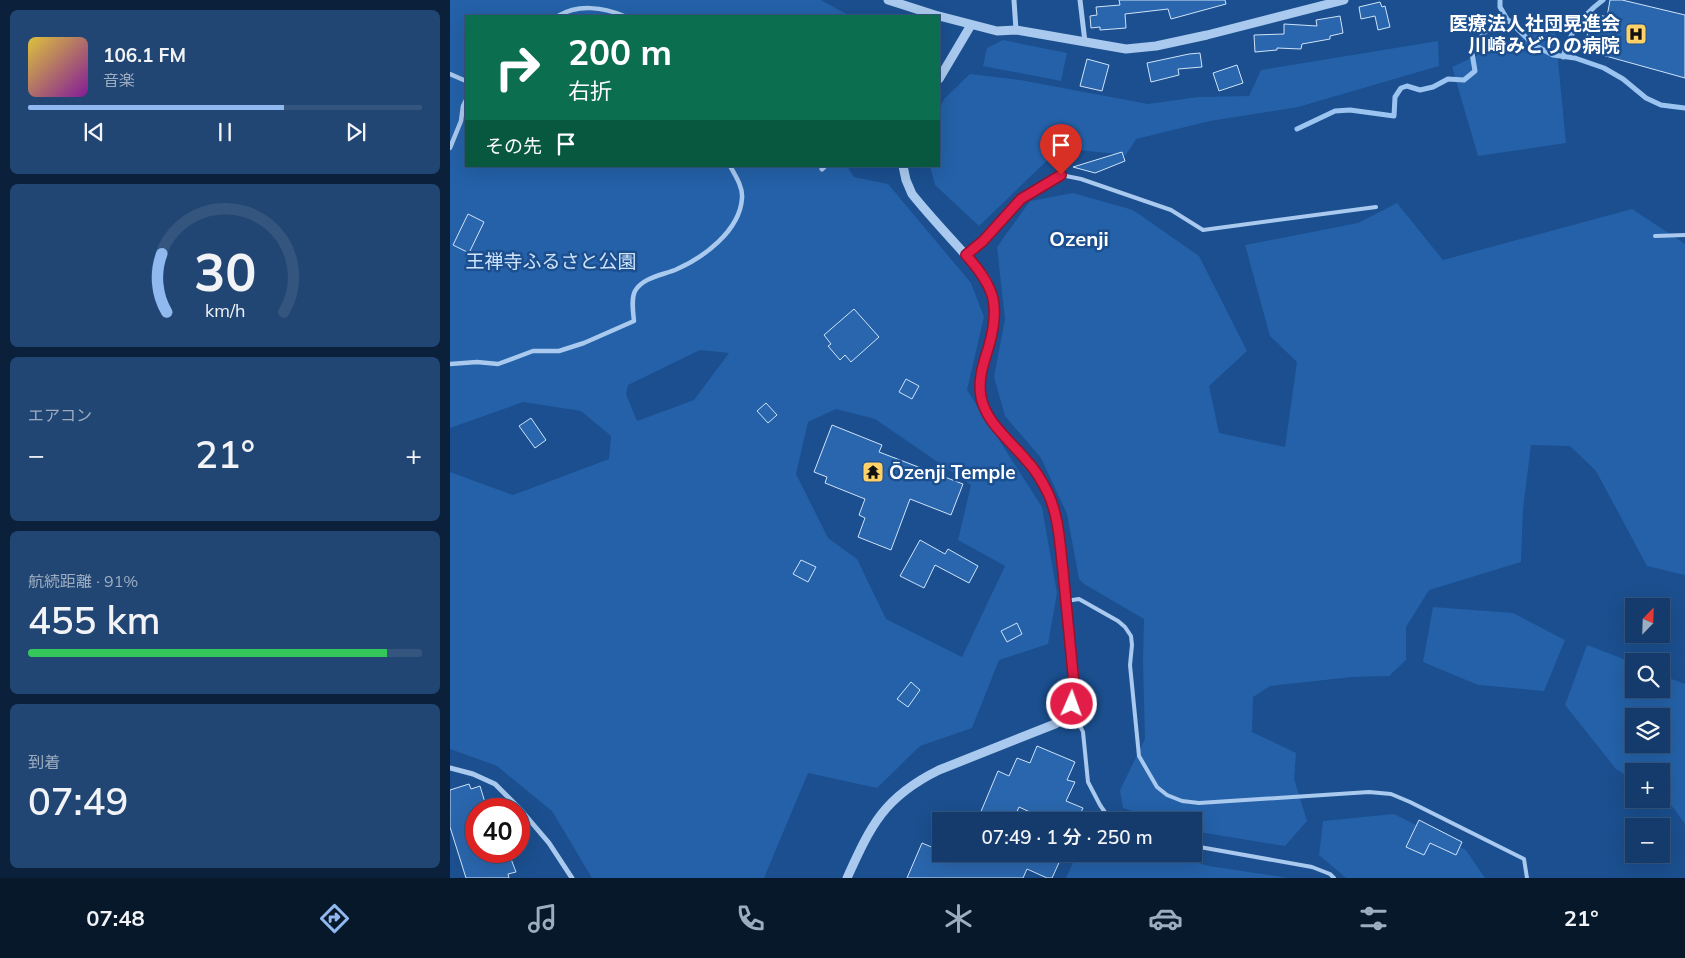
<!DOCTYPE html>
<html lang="ja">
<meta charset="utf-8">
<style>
:root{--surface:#143b6b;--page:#214673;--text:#f1f3f6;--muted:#9dadc1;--line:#33557e;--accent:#90b9f0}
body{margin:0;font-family:Mulish,"Noto Sans JP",sans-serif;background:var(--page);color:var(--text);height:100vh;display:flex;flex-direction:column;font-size:19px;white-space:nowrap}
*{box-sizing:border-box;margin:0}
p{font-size:16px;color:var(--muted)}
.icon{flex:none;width:28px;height:28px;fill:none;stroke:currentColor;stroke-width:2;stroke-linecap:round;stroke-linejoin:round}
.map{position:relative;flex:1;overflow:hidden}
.side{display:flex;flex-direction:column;gap:10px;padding:10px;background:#0b203b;width:450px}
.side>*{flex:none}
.guide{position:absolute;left:15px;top:15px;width:475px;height:152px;border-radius:0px;box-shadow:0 5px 20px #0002,0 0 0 1px var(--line);background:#0b6e4f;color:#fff;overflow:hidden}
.needle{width:32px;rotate:23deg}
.buttons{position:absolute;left:1175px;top:598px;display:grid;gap:10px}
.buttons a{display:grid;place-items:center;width:45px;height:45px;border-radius:0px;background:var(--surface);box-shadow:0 5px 20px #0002,0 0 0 1px var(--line);font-size:25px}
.speed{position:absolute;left:15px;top:798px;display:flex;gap:10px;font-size:25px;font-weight:700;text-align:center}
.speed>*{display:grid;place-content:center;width:65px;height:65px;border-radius:50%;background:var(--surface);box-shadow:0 5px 20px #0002,0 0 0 1px var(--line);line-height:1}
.speed .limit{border:8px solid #d22;background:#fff;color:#111}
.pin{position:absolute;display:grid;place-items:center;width:42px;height:42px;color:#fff;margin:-51px -21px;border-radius:50% 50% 50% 0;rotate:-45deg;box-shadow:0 0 5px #0007}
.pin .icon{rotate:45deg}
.me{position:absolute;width:55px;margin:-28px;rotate:2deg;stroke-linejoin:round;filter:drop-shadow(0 0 4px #0008)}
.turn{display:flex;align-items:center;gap:18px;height:105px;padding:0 20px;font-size:22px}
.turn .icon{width:65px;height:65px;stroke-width:2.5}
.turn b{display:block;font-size:35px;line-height:42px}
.then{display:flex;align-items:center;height:48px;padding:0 20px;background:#0003;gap:10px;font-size:19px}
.big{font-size:38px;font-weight:600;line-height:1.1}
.side .widget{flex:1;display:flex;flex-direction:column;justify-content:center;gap:8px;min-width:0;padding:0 18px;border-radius:8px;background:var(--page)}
.side .dial{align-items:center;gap:0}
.dial svg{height:130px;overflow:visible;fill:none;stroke:var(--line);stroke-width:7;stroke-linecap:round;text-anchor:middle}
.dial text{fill:var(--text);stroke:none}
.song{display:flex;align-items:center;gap:15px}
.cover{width:60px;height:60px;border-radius:8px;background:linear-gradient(135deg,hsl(50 70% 55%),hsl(290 70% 35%))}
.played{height:5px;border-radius:2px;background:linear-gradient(90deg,var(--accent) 65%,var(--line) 65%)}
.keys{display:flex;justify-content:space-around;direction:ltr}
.heat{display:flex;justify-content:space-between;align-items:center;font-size:28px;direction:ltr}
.charge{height:8px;border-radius:4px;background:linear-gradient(90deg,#34c759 91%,var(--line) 0)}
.trip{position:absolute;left:482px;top:812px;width:270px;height:50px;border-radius:0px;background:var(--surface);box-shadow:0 5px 20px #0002,0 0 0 1px var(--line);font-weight:600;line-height:50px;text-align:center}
.tabs{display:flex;height:80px;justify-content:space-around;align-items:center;background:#08182b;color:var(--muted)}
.tabs .icon{width:35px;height:35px}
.tabs .current{color:var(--accent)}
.tabs b{font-size:22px;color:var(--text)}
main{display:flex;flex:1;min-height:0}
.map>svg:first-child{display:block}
.green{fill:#2461a8;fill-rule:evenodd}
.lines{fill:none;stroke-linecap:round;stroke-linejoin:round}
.stream{stroke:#9cc4f0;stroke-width:5}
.building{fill:#2a66ad;stroke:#cfe3fa}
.service{stroke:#a9c9ee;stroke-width:4}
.pedestrian{stroke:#a9c9ee;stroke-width:4.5}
.minor{stroke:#a9c9ee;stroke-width:5}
.tertiary{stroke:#a9c9ee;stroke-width:9}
.route-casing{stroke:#92132f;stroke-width:12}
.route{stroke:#e11d48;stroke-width:9}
.labels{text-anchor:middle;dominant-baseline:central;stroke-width:5;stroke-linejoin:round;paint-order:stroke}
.poi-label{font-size:19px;font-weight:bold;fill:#fff;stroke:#1b4f8f;text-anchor:end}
.park-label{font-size:19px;fill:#cfe3fa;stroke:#1b4f8f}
.neighbourhood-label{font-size:20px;font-weight:bold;fill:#fff;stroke:#1b4f8f}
</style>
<main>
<section class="side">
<div class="widget">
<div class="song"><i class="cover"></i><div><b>106.1 FM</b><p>音楽</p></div></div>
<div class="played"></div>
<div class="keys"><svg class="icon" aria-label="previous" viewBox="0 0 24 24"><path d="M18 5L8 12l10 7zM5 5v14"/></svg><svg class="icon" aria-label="pause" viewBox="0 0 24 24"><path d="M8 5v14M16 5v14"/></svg><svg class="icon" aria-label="next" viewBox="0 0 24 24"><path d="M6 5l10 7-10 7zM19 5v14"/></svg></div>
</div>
<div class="widget dial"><svg viewBox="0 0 100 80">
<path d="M14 69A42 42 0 1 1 86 69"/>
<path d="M14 69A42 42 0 0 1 11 33" stroke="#90b9f0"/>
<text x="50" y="56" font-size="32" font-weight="700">30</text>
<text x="50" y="72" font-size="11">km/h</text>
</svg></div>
<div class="widget"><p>エアコン</p>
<div class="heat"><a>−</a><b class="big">21°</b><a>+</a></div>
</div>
<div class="widget"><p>航続距離 · 91%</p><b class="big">455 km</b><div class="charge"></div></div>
<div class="widget"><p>到着</p><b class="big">07:49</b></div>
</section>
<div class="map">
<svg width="1235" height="878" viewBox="0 0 1235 878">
<rect width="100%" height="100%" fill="#1b4f8f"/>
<path class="green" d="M 0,0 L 371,0 L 400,16 L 16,16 L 16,166 L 397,166 L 404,177 L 438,184 L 521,283 L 534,317 L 517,390 L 592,507 L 607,593 L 598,644 L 549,660 L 522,728 L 470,746 L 427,788 L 358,773 L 314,878 L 142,878 L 102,811 L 47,766 L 0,749 L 0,472 L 63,495 L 159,459 L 161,436 L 131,411 L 73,402 L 0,428 ZM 250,350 L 279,353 L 244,400 L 187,421 L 176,394 L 178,385 ZM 386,409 L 425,419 L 521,485 L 508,540 L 555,566 L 512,657 L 436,619 L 407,559 L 378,538 L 346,474 L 358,422 Z
M 1104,19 L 1116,143 L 1028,156 L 1002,67 Z
M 553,40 L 617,53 L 611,81 L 533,66 L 537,48 Z
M 988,41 L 989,66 L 848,107 L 760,121 L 686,139 L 676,155 L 610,148 L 529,226 L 485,185 L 480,166 L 489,166 L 489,111 L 494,99 L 520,74 L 570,80 L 698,104 L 748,97 L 799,96 L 811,70 Z
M 623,193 L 683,210 L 749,256 L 797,351 L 759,386 L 769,433 L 835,447 L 847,362 L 820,336 L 795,245 L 908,223 L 947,203 L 993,260 L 1182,209 L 1235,244 L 1235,575 L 1197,566 L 1146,471 L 1120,446 L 1081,445 L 1073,509 L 1071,562 L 979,590 L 956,627 L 956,660 L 939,676 L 902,677 L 820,686 L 803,697 L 802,732 L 846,753 L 844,779 L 857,821 L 835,846 L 749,832 L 744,830 L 744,821 L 715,821 L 673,808 L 670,790 L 695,739 L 693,660 L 694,619 L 634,584 L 629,579 L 617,514 L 591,458 L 555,416 L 544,377 L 555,319 L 547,247 L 580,201 Z
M 983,607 L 1063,613 L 1115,640 L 1094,691 L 1028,685 L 973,662 Z
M 1137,645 L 1184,663 L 1184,689 L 1211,689 L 1211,675 L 1235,684 L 1235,824 L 1222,806 L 1211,799 L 1211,771 L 1184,771 L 1184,780 L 1166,769 L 1115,705 ZM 1184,716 L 1211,716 L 1211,744 L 1184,744 Z
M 944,814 L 1016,850 L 1035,878 L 896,878 L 869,855 L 873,821 Z
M 627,854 L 713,854 L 759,866 L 839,878 L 616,878 Z"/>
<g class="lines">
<path class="stream" d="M 1050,0 L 1050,7 L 1057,19 L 1084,45 L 1103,55 L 1125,58 L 1154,68 L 1173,79 L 1196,98 L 1211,105 L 1235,108
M 1113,57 C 1119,34 1134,14 1153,0
M 847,129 L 885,111 L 900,110 L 944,116 L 945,97 L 951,88 L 957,86 L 970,90 L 983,87 L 998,79 L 1014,80 L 1025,71 L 1022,53 L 1026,43 L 1035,32 L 1046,24 L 1060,21"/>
</g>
<path class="building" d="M 669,0 L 775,0 L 776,4 L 721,19 L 718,9 L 675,14 L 676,28 L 650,30 L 650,27 L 641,28 L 640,16 L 647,15 L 646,7 L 670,5 Z
M 1160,0 L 1172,0 L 1235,15 L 1235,78 L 1134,50 L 1142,13 L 1157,17 Z
M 930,2 L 932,7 L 935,6 L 940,27 L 928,30 L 925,16 L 911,19 L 909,7 Z
M 890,16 L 893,33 L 880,36 L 880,39 L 852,44 L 851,49 L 827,48 L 827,50 L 805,52 L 804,35 L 834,34 L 834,24 L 867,26 L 866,20 Z
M 750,53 L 752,67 L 728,69 L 729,75 L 701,82 L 697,63 L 739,54 Z
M 637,59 L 659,65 L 652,91 L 630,86 Z
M 787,65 L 793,83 L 769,91 L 763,73 Z
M 672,152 L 675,161 L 645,173 L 623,167 Z
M 18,214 L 34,222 L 19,253 L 3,245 Z
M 404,309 L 429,337 L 401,362 L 395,355 L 390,360 L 378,346 L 381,344 L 374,335 Z
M 456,379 L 469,386 L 462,399 L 449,392 Z
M 316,403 L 327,415 L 318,423 L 307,411 Z
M 81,418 L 96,440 L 85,448 L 69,426 Z
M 382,425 L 432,445 L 429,452 L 513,484 L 501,515 L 460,499 L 441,550 L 408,537 L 415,518 L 409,515 L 415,499 L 375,483 L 377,477 L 364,472 Z
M 470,540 L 495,554 L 498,549 L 528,566 L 519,583 L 485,565 L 474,588 L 450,576 Z
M 351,560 L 366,567 L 358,582 L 343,574 Z
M 567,623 L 572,634 L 557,642 L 551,631 Z
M 461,682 L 470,690 L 458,707 L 447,699 Z
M 587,746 L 625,762 L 617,780 L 625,782 L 616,801 L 633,808 L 627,821 L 592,821 L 593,818 L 569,807 L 563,821 L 527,821 L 548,771 L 559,776 L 567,758 L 580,763 Z
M 19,784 L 21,789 L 30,786 L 37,809 L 26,809 L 26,851 L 58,851 L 66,872 L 58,874 L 59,878 L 16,878 L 0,827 L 0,790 Z
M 969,820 L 1012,842 L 1006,855 L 980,843 L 974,855 L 956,847 Z
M 472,843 L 491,851 L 491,854 L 613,854 L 602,878 L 597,878 L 577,869 L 573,878 L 457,878 Z"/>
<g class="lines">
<path class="service" d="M 1205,236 L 1235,235
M 516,255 L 533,241 L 571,199 L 611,175 L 631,179 L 721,210 L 753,230 L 926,207
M 616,601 L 629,599 L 668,621 L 675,627 L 681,636 L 682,645 L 680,665 L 689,756 L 707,787 L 717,795 L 732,801 L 749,803 L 919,792 L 941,794 L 960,802 L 1074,859 L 1077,878
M 622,709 L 633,732 L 638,782 L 650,805 L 661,821
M 744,846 L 862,867 L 880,874 L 884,878"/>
<path class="pedestrian" d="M 108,16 C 128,4 153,7 174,16
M 0,74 L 16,81
M 0,148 L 11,121 L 13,106 L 16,100
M 0,364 L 27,362 L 48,364 L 83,351 L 109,351 L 134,343 L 184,321 C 183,311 181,299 185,291 C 192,278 212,275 225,270 C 253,258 290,231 292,198 C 293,187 285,175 280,166"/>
<path class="minor" d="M 564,0 L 566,30
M 630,0 L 635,42
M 372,169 L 375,166
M 0,768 L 23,774 L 45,784 L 70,809 L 99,843 L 122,878"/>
<path class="tertiary" d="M 438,0 L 488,16
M 489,16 L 547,31 L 566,30 L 676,49 L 706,46 L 757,35 L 894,0
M 489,79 L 521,25
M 397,878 C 421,825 434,797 489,770 L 605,724 C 616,718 622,710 624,697 C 626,682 622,664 621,648 C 618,621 615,593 612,566 C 609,541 608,515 597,492 C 592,481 585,470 577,460 C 561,442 539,425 532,401 C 521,360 559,329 538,283 C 533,271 521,261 512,251 C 495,232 478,214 462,194 L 456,180 L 453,166"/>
</g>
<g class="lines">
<g class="route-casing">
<path id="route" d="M 611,175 L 571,199 L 533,241 L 516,255 C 545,287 551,306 538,349 C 533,365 528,379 531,397 C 536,423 561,441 577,461 C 586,470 592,481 598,493 C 609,517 610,545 613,571 C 617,609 620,646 624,684 L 624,696 L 622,704"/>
</g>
<use href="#route" class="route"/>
</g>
<defs>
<g id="hospital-square" transform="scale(1.125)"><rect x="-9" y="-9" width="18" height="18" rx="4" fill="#ffd166" stroke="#1b4f8f"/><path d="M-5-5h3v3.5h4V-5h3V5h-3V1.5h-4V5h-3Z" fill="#111"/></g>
<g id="temple-square" transform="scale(1.125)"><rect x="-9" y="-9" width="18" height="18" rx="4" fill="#ffd166" stroke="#1b4f8f"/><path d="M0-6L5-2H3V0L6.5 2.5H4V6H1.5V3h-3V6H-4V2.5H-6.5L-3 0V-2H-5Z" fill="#111"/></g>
</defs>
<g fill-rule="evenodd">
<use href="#hospital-square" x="1186" y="34"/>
<use href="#temple-square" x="423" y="472"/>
</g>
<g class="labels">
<g class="poi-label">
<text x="1170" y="23">医療法人社団晃進会<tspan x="1170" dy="22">川崎みどりの病院</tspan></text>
<text x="439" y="472" text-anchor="start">Ōzenji Temple</text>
</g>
<g class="park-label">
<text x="101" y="261">王禅寺ふるさと公園</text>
</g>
<g class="neighbourhood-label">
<text x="629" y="238">Ozenji</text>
</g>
</g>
</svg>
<div class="buttons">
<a><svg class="needle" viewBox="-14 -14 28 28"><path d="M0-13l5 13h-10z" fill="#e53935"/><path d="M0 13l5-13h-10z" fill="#9dadc1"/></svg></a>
<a><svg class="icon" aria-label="search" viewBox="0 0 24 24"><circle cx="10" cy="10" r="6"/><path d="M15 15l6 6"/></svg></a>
<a><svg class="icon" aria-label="layers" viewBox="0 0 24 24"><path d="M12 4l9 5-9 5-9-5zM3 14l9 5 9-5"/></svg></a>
<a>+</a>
<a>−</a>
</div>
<div class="speed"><div class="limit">40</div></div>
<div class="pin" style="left:611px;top:175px;background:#d93025"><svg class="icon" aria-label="arrive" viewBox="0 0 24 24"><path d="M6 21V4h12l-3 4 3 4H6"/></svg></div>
<svg class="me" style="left:622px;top:704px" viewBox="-20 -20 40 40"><circle r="17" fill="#e11d48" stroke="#fff" stroke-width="3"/><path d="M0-11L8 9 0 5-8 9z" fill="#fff"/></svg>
<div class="trip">07:49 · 1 分 · 250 m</div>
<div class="guide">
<div class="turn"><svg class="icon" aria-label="right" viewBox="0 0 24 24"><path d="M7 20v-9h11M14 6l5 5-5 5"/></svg><div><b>200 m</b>右折</div></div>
<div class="then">その先<svg class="icon" aria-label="arrive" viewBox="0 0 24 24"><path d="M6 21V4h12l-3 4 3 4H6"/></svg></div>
</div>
</div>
</main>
<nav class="tabs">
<b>07:48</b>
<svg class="icon current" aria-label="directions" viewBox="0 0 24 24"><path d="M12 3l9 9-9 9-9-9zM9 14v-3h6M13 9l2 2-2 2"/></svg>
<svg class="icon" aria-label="music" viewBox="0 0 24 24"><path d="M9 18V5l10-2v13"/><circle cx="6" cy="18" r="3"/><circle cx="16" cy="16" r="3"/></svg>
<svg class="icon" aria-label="phone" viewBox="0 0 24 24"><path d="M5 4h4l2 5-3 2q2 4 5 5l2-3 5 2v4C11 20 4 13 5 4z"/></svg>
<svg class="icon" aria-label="climate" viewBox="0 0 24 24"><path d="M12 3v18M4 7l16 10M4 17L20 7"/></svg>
<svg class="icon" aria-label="car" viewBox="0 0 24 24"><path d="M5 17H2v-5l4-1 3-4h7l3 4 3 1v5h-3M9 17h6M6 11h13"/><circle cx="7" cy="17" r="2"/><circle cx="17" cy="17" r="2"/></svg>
<svg class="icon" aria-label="filters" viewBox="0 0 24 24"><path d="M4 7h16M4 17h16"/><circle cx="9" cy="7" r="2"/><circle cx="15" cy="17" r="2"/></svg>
<b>21°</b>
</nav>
